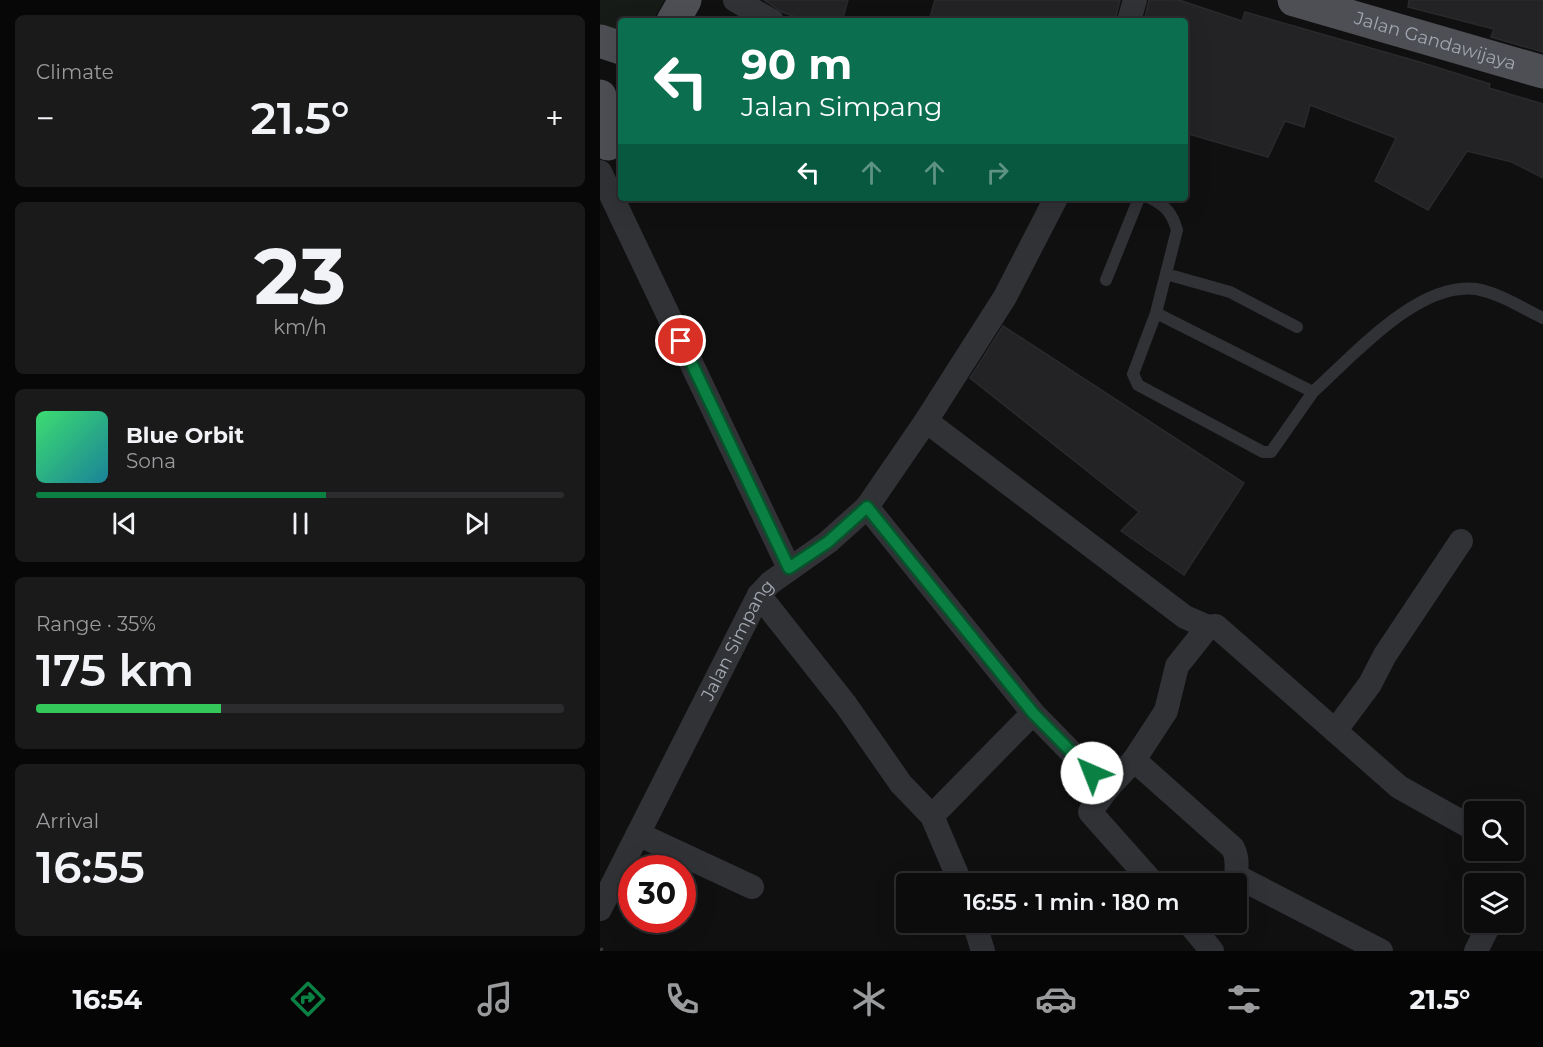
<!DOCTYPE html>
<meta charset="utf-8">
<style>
:root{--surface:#0c0c0d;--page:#1a1a1b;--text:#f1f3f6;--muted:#9a9b9d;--line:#2c2c2e;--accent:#0b8043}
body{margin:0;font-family:Montserrat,sans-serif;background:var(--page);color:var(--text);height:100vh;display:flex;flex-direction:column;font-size:22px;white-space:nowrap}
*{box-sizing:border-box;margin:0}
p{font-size:20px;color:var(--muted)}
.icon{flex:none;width:33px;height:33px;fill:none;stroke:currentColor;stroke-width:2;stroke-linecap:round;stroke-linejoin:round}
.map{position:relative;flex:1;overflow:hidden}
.details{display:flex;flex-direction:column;gap:15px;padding:15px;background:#070707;width:600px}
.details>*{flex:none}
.guide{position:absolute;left:18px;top:18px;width:570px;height:183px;border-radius:6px;box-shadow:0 6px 24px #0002,0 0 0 2px var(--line);background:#0b6e4f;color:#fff;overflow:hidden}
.fabs{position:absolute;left:864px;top:801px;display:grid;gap:12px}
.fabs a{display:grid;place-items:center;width:60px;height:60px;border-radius:6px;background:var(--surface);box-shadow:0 6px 24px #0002,0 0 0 2px var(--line);font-size:30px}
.speed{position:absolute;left:18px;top:855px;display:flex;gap:12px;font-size:30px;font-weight:700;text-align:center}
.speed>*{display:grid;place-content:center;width:78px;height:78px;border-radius:50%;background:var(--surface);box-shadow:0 6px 24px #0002,0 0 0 2px var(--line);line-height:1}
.speed .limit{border:9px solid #d22;background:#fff;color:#111}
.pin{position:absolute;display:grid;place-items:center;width:51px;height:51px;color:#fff;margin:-26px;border:3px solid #fff;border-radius:50%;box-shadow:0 2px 6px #0007}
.me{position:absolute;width:66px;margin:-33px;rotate:316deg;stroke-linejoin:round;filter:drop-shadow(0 0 4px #0008)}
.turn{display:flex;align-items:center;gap:21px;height:126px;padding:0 24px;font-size:27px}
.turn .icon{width:78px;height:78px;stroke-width:2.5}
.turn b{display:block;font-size:42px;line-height:51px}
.lanes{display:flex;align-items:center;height:57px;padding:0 24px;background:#0003;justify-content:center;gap:30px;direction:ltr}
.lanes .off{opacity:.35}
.big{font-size:45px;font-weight:600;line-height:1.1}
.details .widget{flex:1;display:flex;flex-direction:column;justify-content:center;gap:9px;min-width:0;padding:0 21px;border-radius:9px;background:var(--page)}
.details .dial{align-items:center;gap:0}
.dial b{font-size:78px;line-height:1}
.song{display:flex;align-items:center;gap:18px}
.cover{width:72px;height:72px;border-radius:9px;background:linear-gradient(135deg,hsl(140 70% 55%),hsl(190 70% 35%))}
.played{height:6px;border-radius:3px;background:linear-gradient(90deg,var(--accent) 55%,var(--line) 55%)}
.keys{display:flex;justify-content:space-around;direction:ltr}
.heat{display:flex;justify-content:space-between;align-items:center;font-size:33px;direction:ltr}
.charge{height:9px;border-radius:4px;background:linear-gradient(90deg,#34c759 35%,var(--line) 0)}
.trip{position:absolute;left:296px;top:873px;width:351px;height:60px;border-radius:6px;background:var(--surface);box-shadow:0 6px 24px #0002,0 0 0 2px var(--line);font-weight:600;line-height:60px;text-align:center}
.tabs{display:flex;height:96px;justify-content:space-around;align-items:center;background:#050505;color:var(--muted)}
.tabs .icon{width:42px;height:42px}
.tabs .selected{color:var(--accent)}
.tabs b{font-size:27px;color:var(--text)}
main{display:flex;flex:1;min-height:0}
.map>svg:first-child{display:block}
.green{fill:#171b17}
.building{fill:#232325;stroke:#2a2a2d;stroke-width:1.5}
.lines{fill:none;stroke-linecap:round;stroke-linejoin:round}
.path{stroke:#37393d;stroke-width:4;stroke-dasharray:3 4.5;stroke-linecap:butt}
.service{stroke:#313236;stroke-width:12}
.minor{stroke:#313236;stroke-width:24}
.primary{stroke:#4d4f55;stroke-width:33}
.route-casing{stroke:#07532c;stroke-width:15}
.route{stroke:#0b8043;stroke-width:10}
.labels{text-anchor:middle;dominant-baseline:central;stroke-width:6;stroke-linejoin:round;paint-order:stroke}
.street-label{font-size:18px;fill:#a2a7b1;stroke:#0b0b0c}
</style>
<main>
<section class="details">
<div class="widget"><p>Climate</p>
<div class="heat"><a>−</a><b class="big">21.5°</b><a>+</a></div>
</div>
<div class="widget dial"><b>23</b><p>km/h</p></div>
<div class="widget">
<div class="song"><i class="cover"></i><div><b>Blue Orbit</b><p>Sona</p></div></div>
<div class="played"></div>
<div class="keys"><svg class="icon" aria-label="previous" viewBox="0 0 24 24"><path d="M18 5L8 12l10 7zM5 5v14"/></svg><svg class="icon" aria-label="pause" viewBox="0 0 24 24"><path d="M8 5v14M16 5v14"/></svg><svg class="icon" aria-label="next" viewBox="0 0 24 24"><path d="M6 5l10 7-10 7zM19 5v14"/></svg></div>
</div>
<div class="widget"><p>Range · 35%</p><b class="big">175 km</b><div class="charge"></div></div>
<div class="widget"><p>Arrival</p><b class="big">16:55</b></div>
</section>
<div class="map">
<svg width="943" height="951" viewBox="0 0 943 951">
<rect width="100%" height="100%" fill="#101011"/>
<path class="green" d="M 0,0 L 65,0 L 52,21 L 21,21 L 21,71 L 0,42 Z"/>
<path class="building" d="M 164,0 L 248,0 L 242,21 L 207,21 L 182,12 Z
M 335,0 L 520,0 L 515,21 L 329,21 Z
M 549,0 L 579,0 L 642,21 L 645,12 L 823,63 L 890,84 L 889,88 L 943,104 L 943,178 L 912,162 L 867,151 L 828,210 L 775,181 L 796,138 L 710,105 L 704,127 L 685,121 L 668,157 L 585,133 L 585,21 L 544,21 Z
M 809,0 L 943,0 L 943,52 L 891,37 L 894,29 L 808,7 Z
M 403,326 L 644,483 L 584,575 L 521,531 L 539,512 L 370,378 Z"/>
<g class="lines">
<path class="path" d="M 0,949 L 4,951"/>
<path class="service" d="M 550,198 C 566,206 572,213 577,230 L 556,313 L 713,392 C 752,357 818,281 876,289 C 899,293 922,308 943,318
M 566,274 L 630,292 L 697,327
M 506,280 L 539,198
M 556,313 L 533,374 L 538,385 L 663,452 L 671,452 L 713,392"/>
<g class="minor">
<path d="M 135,0 L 172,21"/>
<path d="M 529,21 L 535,0"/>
<path d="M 0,172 L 189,568"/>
<path d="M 326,421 L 585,617 L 608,627 L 577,666 L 566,711 L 534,760"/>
<path d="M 267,507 L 433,713 L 507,789 L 534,760 L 633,848 C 640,862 634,868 638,877 L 781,951"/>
<path d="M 159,595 L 246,705 L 301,784 L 332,816 L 361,884"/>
<path d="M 608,627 L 616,626 L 799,787 L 874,829"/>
<path d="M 735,731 L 770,684 L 785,655 L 861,541"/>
<path d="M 507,789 L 490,812 L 554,884"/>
<path d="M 332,816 L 433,713"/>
<path d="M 38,834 L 152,887"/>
<path id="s1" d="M 0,909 L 159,595 L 170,583 L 228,542 L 267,507 L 326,421 L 405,297 L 456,198"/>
<path d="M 374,922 L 383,951"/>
<path d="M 588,922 L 612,951"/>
<path d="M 876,951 L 890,923"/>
</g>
<g class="primary">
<path id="s2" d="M 694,0 L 943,72"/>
<path d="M 73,21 L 85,0"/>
<path d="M 0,41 L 21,48"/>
<path d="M 0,96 L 8,144"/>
</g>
</g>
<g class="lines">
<g class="route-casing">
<path id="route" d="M 81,341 L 189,568 L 228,542 L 267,507 L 433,713 L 492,773"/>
</g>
<use href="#route" class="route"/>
</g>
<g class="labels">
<g class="street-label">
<text stroke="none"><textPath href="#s2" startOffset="147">Jalan Gandawijaya</textPath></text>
<text stroke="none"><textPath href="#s1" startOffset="302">Jalan Simpang</textPath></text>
</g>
</g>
</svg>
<div class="fabs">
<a><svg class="icon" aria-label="search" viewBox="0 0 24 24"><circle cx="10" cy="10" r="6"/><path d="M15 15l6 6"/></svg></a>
<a><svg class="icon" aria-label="layers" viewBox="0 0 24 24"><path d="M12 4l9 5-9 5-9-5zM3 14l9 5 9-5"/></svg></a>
</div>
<div class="speed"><div class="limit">30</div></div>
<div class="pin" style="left:81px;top:341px;background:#d93025"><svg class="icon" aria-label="arrive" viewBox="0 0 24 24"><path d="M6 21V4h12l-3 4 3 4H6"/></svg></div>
<svg class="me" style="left:492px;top:773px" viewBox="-20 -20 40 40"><circle r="19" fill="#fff"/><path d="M0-13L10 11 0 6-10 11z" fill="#0b8043"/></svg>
<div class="trip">16:55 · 1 min · 180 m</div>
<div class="guide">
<div class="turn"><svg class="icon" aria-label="left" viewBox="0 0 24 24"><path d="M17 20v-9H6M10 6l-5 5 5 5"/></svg><div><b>90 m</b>Jalan Simpang</div></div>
<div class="lanes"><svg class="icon" aria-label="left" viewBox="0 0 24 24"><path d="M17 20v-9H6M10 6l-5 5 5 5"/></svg><svg class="icon off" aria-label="ahead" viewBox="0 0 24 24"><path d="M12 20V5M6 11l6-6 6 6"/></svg><svg class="icon off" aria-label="ahead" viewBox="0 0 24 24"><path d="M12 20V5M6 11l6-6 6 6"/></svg><svg class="icon off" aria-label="right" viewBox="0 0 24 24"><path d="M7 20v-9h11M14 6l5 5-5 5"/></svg></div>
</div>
</div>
</main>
<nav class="tabs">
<b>16:54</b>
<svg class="icon selected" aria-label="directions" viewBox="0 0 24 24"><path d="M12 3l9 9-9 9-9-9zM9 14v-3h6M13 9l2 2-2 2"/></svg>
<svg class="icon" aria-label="music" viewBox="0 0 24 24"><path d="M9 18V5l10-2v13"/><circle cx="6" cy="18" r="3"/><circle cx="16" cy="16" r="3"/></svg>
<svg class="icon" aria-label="phone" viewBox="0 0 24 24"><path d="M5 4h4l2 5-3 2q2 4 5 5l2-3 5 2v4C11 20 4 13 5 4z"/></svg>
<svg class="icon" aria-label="climate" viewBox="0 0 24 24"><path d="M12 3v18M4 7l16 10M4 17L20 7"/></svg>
<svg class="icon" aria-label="car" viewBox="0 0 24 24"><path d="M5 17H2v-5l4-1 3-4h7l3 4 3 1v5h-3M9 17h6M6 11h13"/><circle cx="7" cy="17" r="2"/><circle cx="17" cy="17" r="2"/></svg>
<svg class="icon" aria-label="filters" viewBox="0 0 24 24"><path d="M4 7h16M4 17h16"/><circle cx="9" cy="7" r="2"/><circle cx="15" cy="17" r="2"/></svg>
<b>21.5°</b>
</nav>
